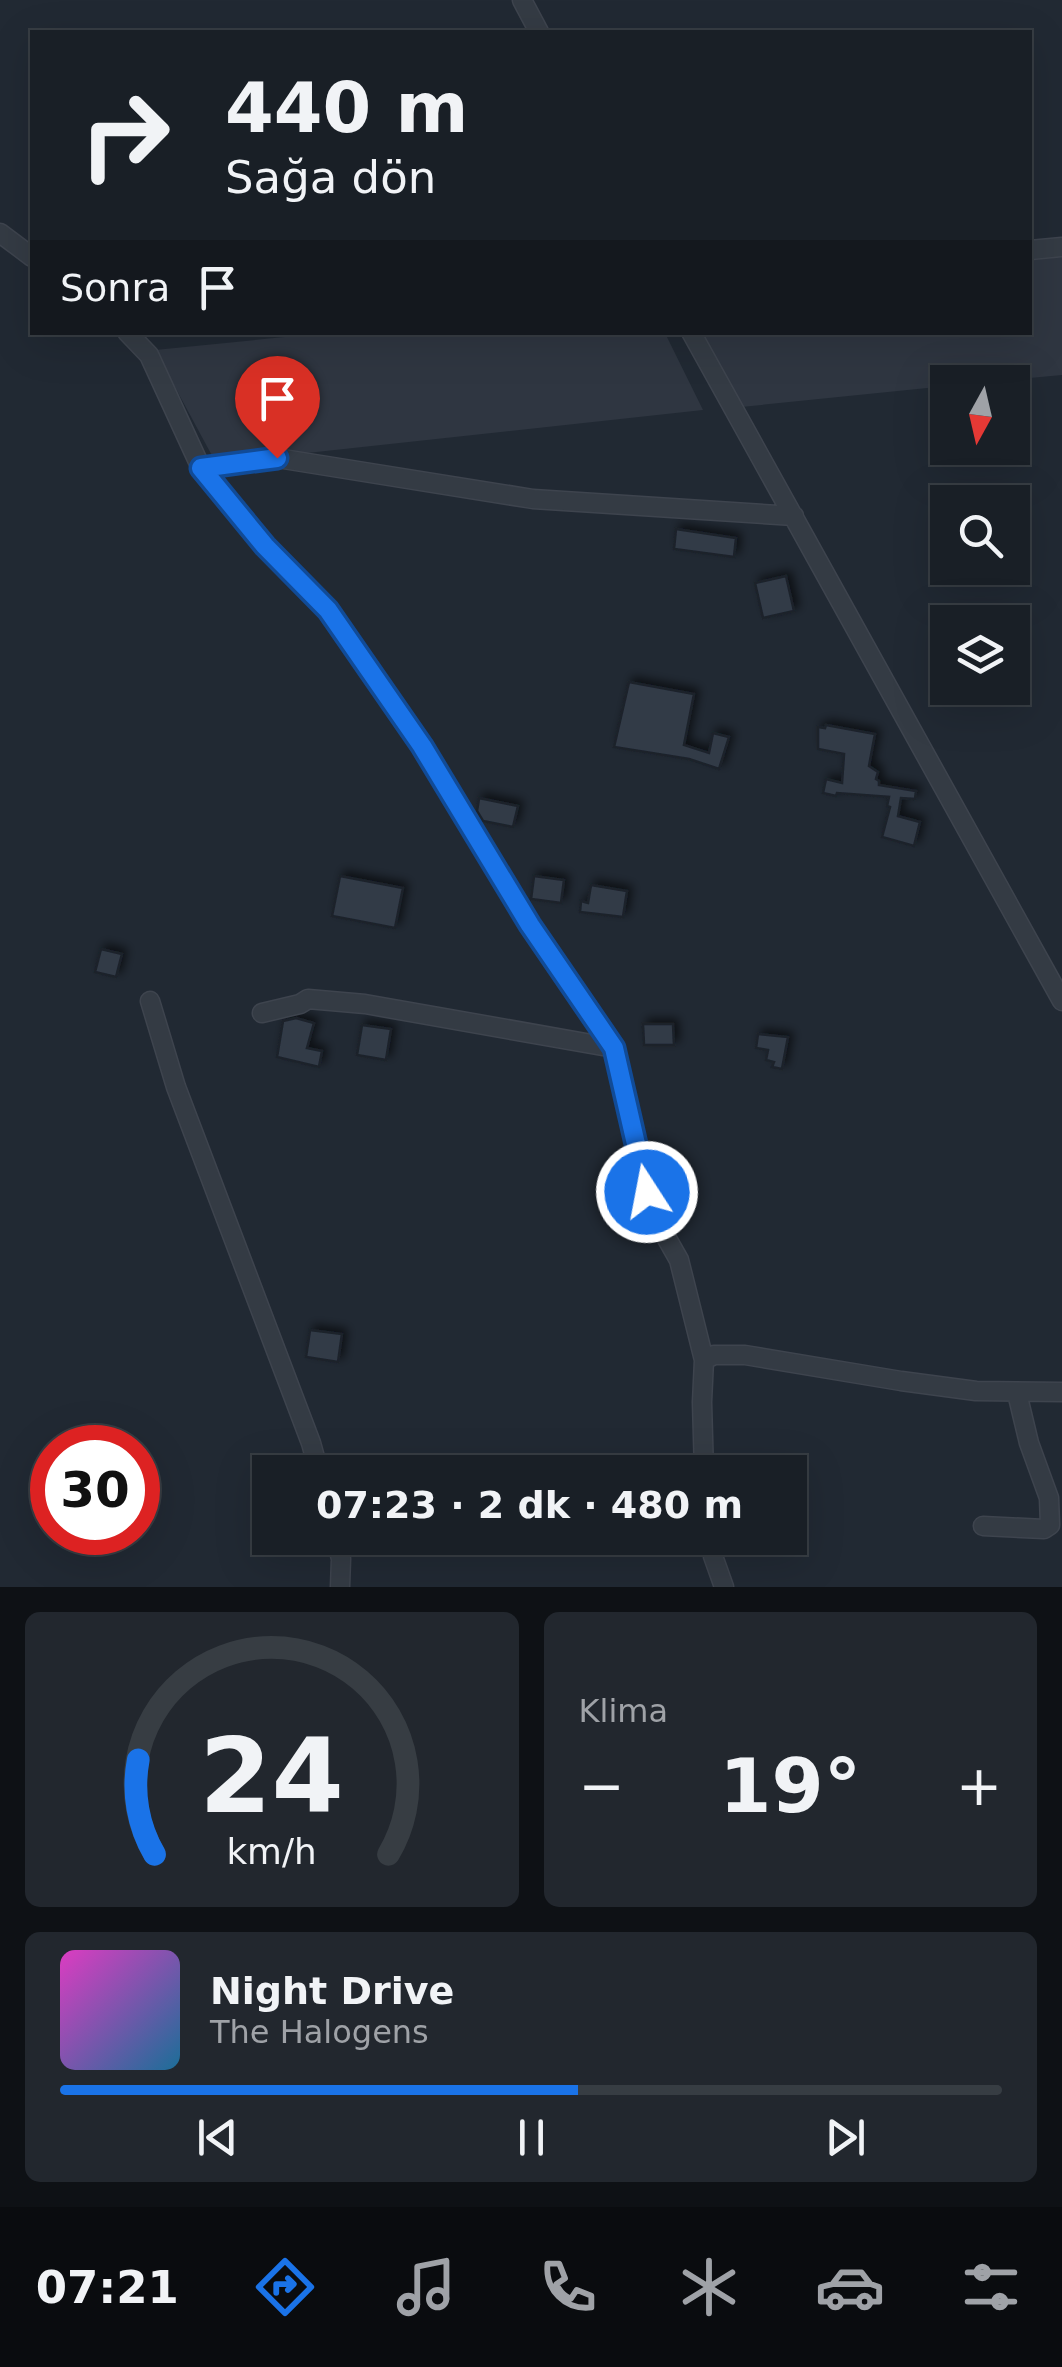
<!DOCTYPE html>
<html lang="tr">
<meta charset="utf-8">
<style>
:root{--surface:#191f26;--page:#22272e;--text:#f1f3f6;--muted:#9fa2a7;--line:#373d43;--accent:#1a73e8}
body{margin:0;font-family:"DejaVu Sans",sans-serif;background:var(--page);color:var(--text);height:100vh;display:flex;flex-direction:column;font-size:38px;white-space:nowrap}
*{box-sizing:border-box;margin:0}
p{font-size:32px;color:var(--muted)}
.icon{flex:none;width:55px;height:55px;fill:none;stroke:currentColor;stroke-width:2;stroke-linecap:round;stroke-linejoin:round}
.map{position:relative;height:1587px;overflow:hidden}
.sheet{display:flex;flex-direction:column;gap:25px;padding:25px;background:#0e1115;flex:1}
.sheet>*{flex:none}
.hud{position:absolute;left:30px;top:30px;width:1002px;height:305px;border-radius:0px;box-shadow:0 10px 40px #0002,0 0 0 2px var(--line);background:#191f26;color:var(--text);overflow:hidden}
.needle{width:65px;rotate:188deg}
.buttons{position:absolute;left:930px;top:365px;display:grid;gap:20px}
.buttons a{display:grid;place-items:center;width:100px;height:100px;border-radius:0px;background:var(--surface);box-shadow:0 10px 40px #0002,0 0 0 2px var(--line);font-size:50px}
.speed{position:absolute;left:30px;top:1425px;display:flex;gap:20px;font-size:50px;font-weight:700;text-align:center}
.speed>*{display:grid;place-content:center;width:130px;height:130px;border-radius:50%;background:var(--surface);box-shadow:0 10px 40px #0002,0 0 0 2px var(--line);line-height:1}
.speed .limit{border:15px solid #d22;background:#fff;color:#111}
.pin{position:absolute;display:grid;place-items:center;width:85px;height:85px;color:#fff;margin:-102px -42px;border-radius:50% 50% 50% 0;rotate:-45deg;box-shadow:0 0 10px #0007}
.pin .icon{rotate:45deg}
.me{position:absolute;width:110px;margin:-55px;rotate:349deg;stroke-linejoin:round;filter:drop-shadow(0 0 8px #0008)}
.turn{display:flex;align-items:center;gap:35px;height:210px;padding:0 30px;font-size:45px}
.turn .icon{width:130px;height:130px;stroke-width:2.5}
.turn b{display:block;font-size:70px;line-height:85px}
.then{display:flex;align-items:center;height:95px;padding:0 30px;background:#0003;gap:20px;font-size:38px}
.big{font-size:75px;font-weight:700;line-height:1.1}
.sheet .widget{flex:1;display:flex;flex-direction:column;justify-content:center;gap:15px;min-width:0;padding:0 35px;border-radius:15px;background:var(--page)}
.sheet .dial{align-items:center;gap:0}
.dial svg{height:260px;overflow:visible;fill:none;stroke:var(--line);stroke-width:7;stroke-linecap:round;text-anchor:middle}
.dial text{fill:var(--text);stroke:none}
.song{display:flex;align-items:center;gap:30px}
.cover{width:120px;height:120px;border-radius:15px;background:linear-gradient(135deg,hsl(310 70% 55%),hsl(200 70% 35%))}
.played{height:10px;border-radius:5px;background:linear-gradient(90deg,var(--accent) 55%,var(--line) 55%)}
.keys{display:flex;justify-content:space-around;direction:ltr}
.heat{display:flex;justify-content:space-between;align-items:center;font-size:55px;direction:ltr}
.sheet .tiles{flex:1;display:grid;gap:25px;grid-template-columns:1fr 1fr}
.widget:last-child{grid-column:span 2}
.trip{position:absolute;left:252px;top:1455px;width:555px;height:100px;border-radius:0px;background:var(--surface);box-shadow:0 10px 40px #0002,0 0 0 2px var(--line);font-weight:700;line-height:100px;text-align:center}
.menu{display:flex;height:160px;justify-content:space-around;align-items:center;background:#0a0c0f;color:var(--muted)}
.menu .icon{width:70px;height:70px}
.menu .on{color:var(--accent)}
.menu b{font-size:45px;color:var(--text)}
.map>svg:first-child{display:block}
.airport{fill:#2f3641}
.building{fill:#313a47;stroke:#1c222b;stroke-width:2.5;filter:url(#shadow)}
.lines{fill:none;stroke-linecap:round;stroke-linejoin:round}
.minor-casing{stroke:#3e444e;stroke-width:21}
.minor{stroke:#343b44;stroke-width:18}
.route-casing{stroke:#114b97;stroke-width:25}
.route{stroke:#1a73e8;stroke-width:18}
</style>
<div class="map">
<svg width="1062" height="1587" viewBox="0 0 1062 1587">
<defs>
<filter id="shadow"><feDropShadow dx="4.5" dy="-4.5" stdDeviation="5" flood-color="#0009"/></filter>
</defs>
<rect width="100%" height="100%" fill="#212933"/>
<path class="airport" d="M 1062,257 L 1062,375 L 985,382 L 948,382 L 947,386 L 741,407 L 702,333 L 1030,332 L 1030,260 Z
M 335,332 L 665,333 L 703,410 L 216,463 L 155,350 Z"/>
<path class="building" d="M 676,529 L 736,538 L 734,557 L 674,549 Z
M 786,576 L 794,611 L 763,618 L 755,583 Z
M 629,682 L 694,694 L 684,745 L 709,753 L 713,733 L 729,737 L 719,769 L 689,759 L 614,747 Z
M 826,725 L 875,734 L 869,766 L 878,772 L 876,779 L 879,781 L 879,785 L 916,791 L 915,799 L 901,798 L 898,816 L 920,822 L 914,846 L 882,837 L 890,807 L 887,806 L 889,797 L 837,793 L 836,796 L 823,793 L 826,779 L 842,783 L 844,754 L 818,749 L 818,727 L 825,728 Z
M 479,798 L 518,806 L 513,827 L 483,821 L 477,811 Z
M 340,876 L 403,888 L 395,928 L 332,916 Z
M 534,876 L 564,880 L 561,903 L 531,899 Z
M 591,885 L 627,891 L 623,917 L 580,912 L 581,901 L 588,903 Z
M 101,949 L 122,954 L 116,977 L 95,972 Z
M 296,1018 L 314,1023 L 307,1048 L 322,1051 L 319,1067 L 277,1057 L 283,1021 Z
M 643,1024 L 673,1024 L 674,1045 L 644,1045 Z
M 362,1025 L 391,1029 L 386,1060 L 357,1055 Z
M 758,1034 L 788,1037 L 782,1069 L 772,1067 L 774,1062 L 766,1060 L 768,1050 L 756,1048 Z
M 310,1330 L 342,1334 L 338,1362 L 306,1357 Z"/>
<g class="lines">
<g class="minor-casing">
<path id="minor" d="M 522,0 L 539,32
M 0,233 L 32,257
M 1030,250 L 1062,247
M 127,332 L 149,355 L 201,468 L 265,546 L 328,610 L 422,745 L 531,925 L 614,1048 L 647,1192 L 662,1230 L 679,1260 L 704,1360
M 691,332 L 1062,1001
M 201,468 L 277,458 L 533,499 L 794,516
M 150,1001 L 176,1087 L 311,1443 L 319,1472
M 262,1013 L 300,1004 L 308,999 L 365,1004 L 614,1048
M 704,1472 L 702,1402 L 704,1360 L 714,1355 L 745,1355 L 901,1381 L 976,1391 L 1062,1392
M 983,1526 L 1044,1529 L 1050,1525 L 1049,1498 L 1029,1443 L 1017,1393
M 336,1538 L 341,1559 L 340,1587
M 710,1538 L 713,1556 L 724,1587"/>
</g>
<use href="#minor" class="minor"/>
</g>
<g class="lines">
<g class="route-casing">
<path id="route" d="M 277,458 L 201,468 L 265,546 L 328,610 L 422,746 L 530,925 L 614,1048 L 647,1192"/>
</g>
<use href="#route" class="route"/>
</g>
</svg>
<div class="buttons">
<a><svg class="needle" viewBox="-14 -14 28 28"><path d="M0-13l5 13h-10z" fill="#e53935"/><path d="M0 13l5-13h-10z" fill="#9fa2a7"/></svg></a>
<a><svg class="icon" aria-label="search" viewBox="0 0 24 24"><circle cx="10" cy="10" r="6"/><path d="M15 15l6 6"/></svg></a>
<a><svg class="icon" aria-label="layers" viewBox="0 0 24 24"><path d="M12 4l9 5-9 5-9-5zM3 14l9 5 9-5"/></svg></a>
</div>
<div class="speed"><div class="limit">30</div></div>
<div class="pin" style="left:277px;top:458px;background:#d93025"><svg class="icon" aria-label="arrive" viewBox="0 0 24 24"><path d="M6 21V4h12l-3 4 3 4H6"/></svg></div>
<svg class="me" style="left:647px;top:1192px" viewBox="-20 -20 40 40"><circle r="17" fill="#1a73e8" stroke="#fff" stroke-width="3"/><path d="M0-11L8 9 0 5-8 9z" fill="#fff"/></svg>
<div class="trip">07:23 · 2 dk · 480 m</div>
<div class="hud">
<div class="turn"><svg class="icon" aria-label="right" viewBox="0 0 24 24"><path d="M7 20v-9h11M14 6l5 5-5 5"/></svg><div><b>440 m</b>Sağa dön</div></div>
<div class="then">Sonra<svg class="icon" aria-label="arrive" viewBox="0 0 24 24"><path d="M6 21V4h12l-3 4 3 4H6"/></svg></div>
</div>
</div>
<section class="sheet">
<div class="tiles">
<div class="widget dial"><svg viewBox="0 0 100 80">
<path d="M14 69A42 42 0 1 1 86 69"/>
<path d="M14 69A42 42 0 0 1 9 40" stroke="#1a73e8"/>
<text x="50" y="56" font-size="32" font-weight="700">24</text>
<text x="50" y="72" font-size="11">km/h</text>
</svg></div>
<div class="widget"><p>Klima</p>
<div class="heat"><a>−</a><b class="big">19°</b><a>+</a></div>
</div>
<div class="widget">
<div class="song"><i class="cover"></i><div><b>Night Drive</b><p>The Halogens</p></div></div>
<div class="played"></div>
<div class="keys"><svg class="icon" aria-label="previous" viewBox="0 0 24 24"><path d="M18 5L8 12l10 7zM5 5v14"/></svg><svg class="icon" aria-label="pause" viewBox="0 0 24 24"><path d="M8 5v14M16 5v14"/></svg><svg class="icon" aria-label="next" viewBox="0 0 24 24"><path d="M6 5l10 7-10 7zM19 5v14"/></svg></div>
</div>
</div>
</section>
<nav class="menu">
<b>07:21</b>
<svg class="icon on" aria-label="directions" viewBox="0 0 24 24"><path d="M12 3l9 9-9 9-9-9zM9 14v-3h6M13 9l2 2-2 2"/></svg>
<svg class="icon" aria-label="music" viewBox="0 0 24 24"><path d="M9 18V5l10-2v13"/><circle cx="6" cy="18" r="3"/><circle cx="16" cy="16" r="3"/></svg>
<svg class="icon" aria-label="phone" viewBox="0 0 24 24"><path d="M5 4h4l2 5-3 2q2 4 5 5l2-3 5 2v4C11 20 4 13 5 4z"/></svg>
<svg class="icon" aria-label="climate" viewBox="0 0 24 24"><path d="M12 3v18M4 7l16 10M4 17L20 7"/></svg>
<svg class="icon" aria-label="car" viewBox="0 0 24 24"><path d="M5 17H2v-5l4-1 3-4h7l3 4 3 1v5h-3M9 17h6M6 11h13"/><circle cx="7" cy="17" r="2"/><circle cx="17" cy="17" r="2"/></svg>
<svg class="icon" aria-label="filters" viewBox="0 0 24 24"><path d="M4 7h16M4 17h16"/><circle cx="9" cy="7" r="2"/><circle cx="15" cy="17" r="2"/></svg>
</nav>
